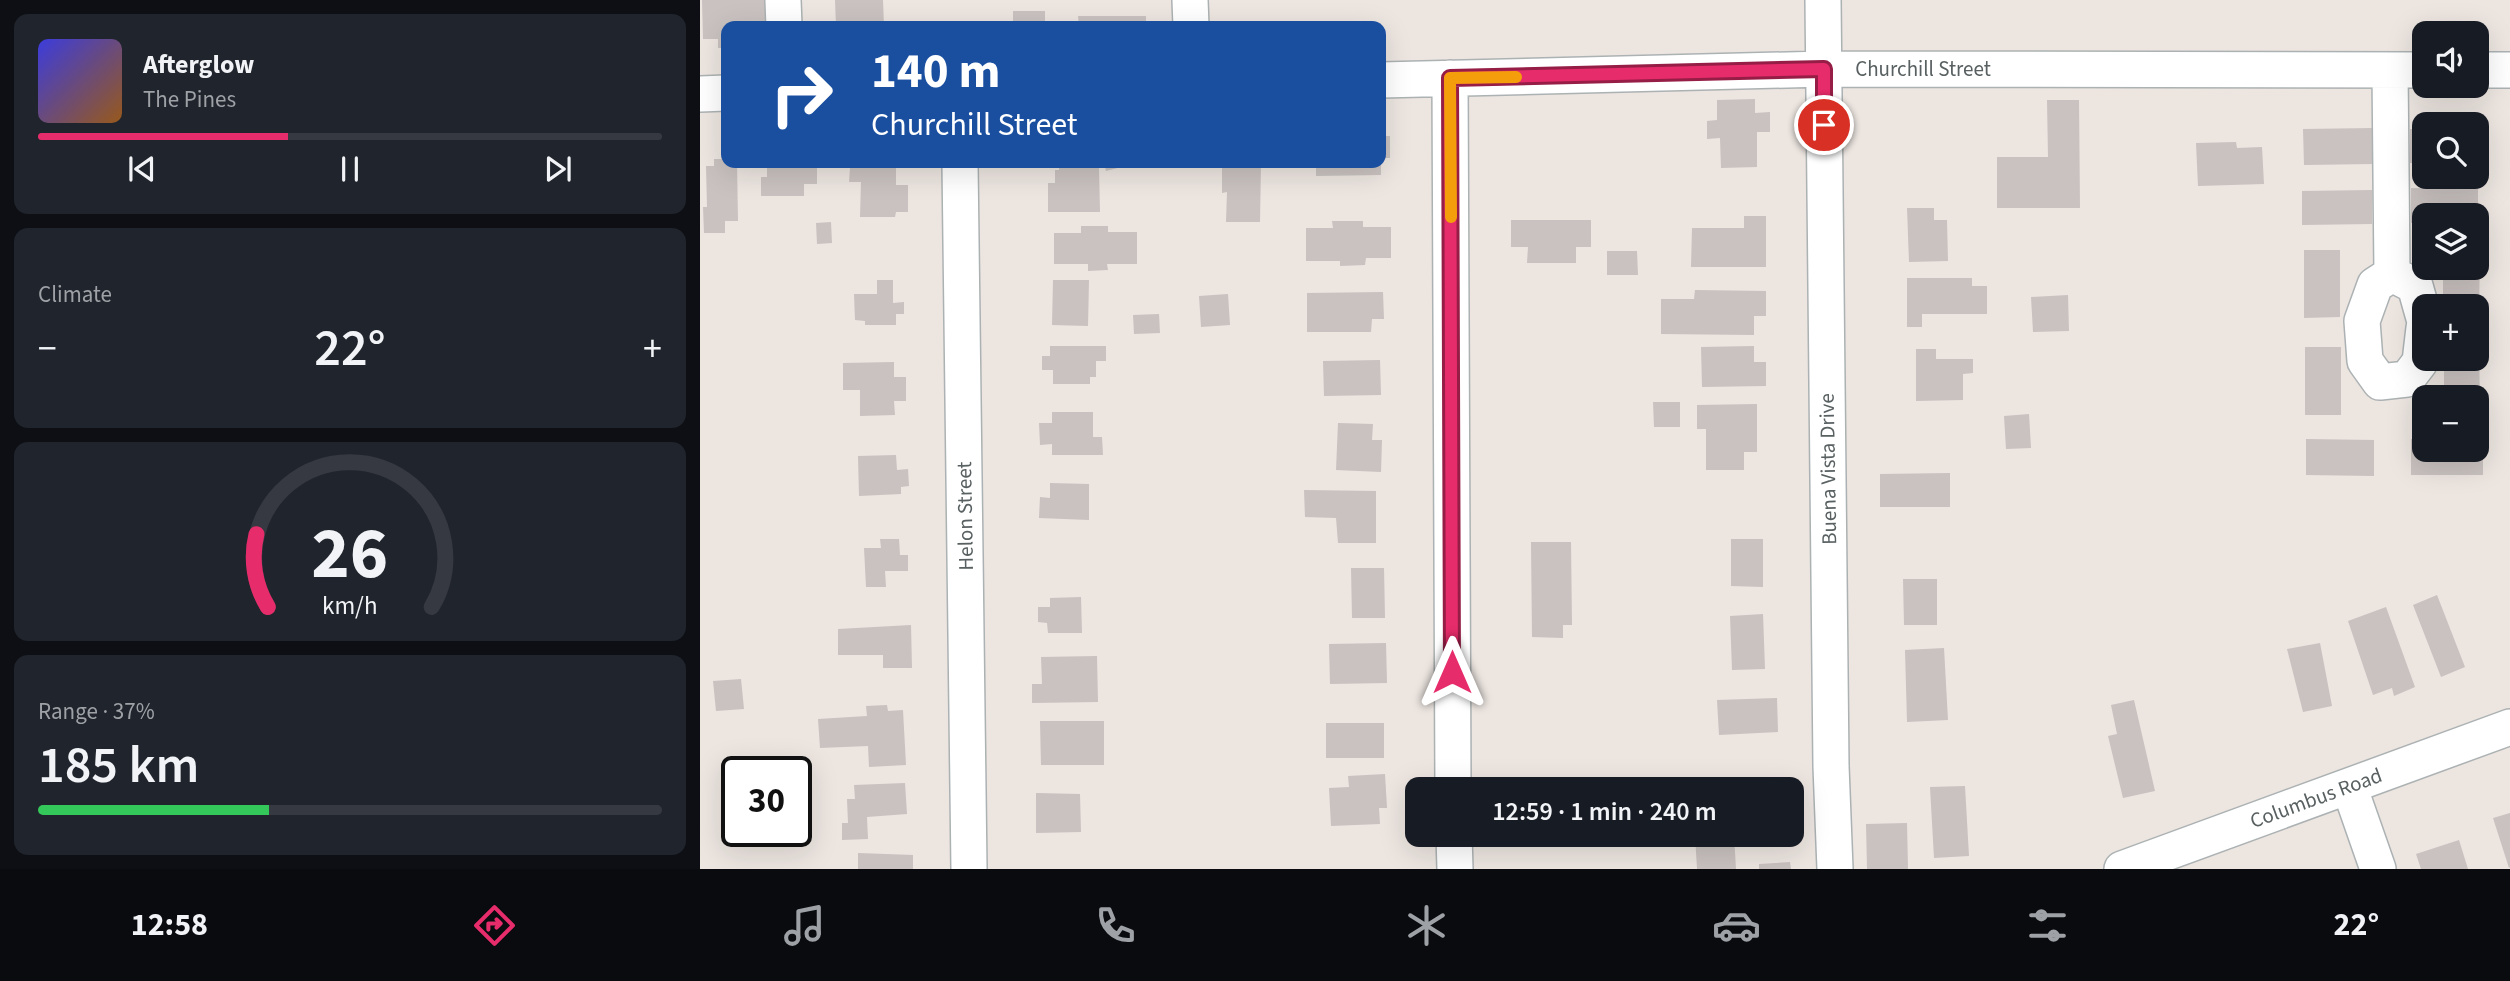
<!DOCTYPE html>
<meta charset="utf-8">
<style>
:root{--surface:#171b24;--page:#20242c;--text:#f1f3f6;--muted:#9ea1a6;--line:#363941;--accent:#e62c6a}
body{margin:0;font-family:"Source Sans 3",sans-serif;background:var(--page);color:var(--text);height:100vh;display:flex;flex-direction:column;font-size:26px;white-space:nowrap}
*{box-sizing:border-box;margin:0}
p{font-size:23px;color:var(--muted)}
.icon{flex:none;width:38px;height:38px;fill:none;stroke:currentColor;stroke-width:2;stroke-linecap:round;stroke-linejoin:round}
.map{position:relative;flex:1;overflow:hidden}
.sheet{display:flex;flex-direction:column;gap:14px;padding:14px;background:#0d0f14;width:700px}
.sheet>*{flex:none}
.guide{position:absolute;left:21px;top:21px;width:665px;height:147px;border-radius:14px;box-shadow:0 7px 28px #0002;background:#1a4fa0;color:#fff;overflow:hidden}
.buttons{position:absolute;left:1712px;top:21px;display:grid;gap:14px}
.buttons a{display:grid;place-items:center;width:77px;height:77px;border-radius:14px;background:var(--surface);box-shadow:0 7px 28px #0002;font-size:35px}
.speed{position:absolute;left:21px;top:756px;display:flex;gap:14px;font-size:35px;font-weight:700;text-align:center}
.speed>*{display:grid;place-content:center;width:91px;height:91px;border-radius:50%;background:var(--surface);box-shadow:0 7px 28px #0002;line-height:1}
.speed .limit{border:4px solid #111;border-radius:10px;background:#fff;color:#111}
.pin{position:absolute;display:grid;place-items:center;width:60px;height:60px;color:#fff;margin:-30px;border:4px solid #fff;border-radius:50%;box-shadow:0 2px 7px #0007}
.me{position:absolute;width:77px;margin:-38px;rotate:0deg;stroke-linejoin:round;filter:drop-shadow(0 0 5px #0008)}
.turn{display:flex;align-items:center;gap:24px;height:147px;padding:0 35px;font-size:32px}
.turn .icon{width:91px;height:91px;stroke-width:2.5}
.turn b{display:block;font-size:49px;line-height:60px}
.big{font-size:52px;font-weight:600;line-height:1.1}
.sheet .card{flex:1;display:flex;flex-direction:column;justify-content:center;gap:10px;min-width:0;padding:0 24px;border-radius:14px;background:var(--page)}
.sheet .dial{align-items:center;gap:0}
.dial svg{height:182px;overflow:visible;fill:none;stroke:var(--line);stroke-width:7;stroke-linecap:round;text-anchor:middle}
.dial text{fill:var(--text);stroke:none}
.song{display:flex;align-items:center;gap:21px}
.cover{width:84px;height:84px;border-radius:10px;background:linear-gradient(135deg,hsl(240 70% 55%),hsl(30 70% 35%))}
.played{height:7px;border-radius:4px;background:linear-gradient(90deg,var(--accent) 40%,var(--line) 40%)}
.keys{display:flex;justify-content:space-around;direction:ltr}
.heat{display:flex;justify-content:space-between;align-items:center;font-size:38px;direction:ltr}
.charge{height:10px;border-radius:5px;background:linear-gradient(90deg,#34c759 37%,var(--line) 0)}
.trip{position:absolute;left:705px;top:777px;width:399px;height:70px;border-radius:14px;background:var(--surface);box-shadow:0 7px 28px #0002;font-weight:600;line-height:70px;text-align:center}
.tab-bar{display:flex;height:112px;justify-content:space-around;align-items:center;background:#090b0e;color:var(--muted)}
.tab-bar .icon{width:49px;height:49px}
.tab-bar .active{color:var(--accent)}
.tab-bar b{font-size:32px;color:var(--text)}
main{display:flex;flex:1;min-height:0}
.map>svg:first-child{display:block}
.building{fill:#c9c2c0}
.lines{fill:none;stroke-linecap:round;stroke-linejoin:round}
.minor-casing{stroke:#acb2b3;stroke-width:38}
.minor{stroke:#fff;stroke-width:35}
.route-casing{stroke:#961d45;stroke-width:18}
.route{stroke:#e62c6a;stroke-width:12}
.slow{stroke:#f59e0b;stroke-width:12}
.labels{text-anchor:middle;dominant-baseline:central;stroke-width:5;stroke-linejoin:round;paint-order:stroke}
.street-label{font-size:21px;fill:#596061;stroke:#fff}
</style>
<main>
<section class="sheet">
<div class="card">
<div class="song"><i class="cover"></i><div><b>Afterglow</b><p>The Pines</p></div></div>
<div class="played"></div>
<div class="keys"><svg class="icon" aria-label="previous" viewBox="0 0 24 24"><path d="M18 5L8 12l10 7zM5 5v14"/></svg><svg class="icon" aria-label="pause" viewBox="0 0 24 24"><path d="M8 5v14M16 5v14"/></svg><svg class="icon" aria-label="next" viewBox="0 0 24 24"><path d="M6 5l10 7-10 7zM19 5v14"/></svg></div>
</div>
<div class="card"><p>Climate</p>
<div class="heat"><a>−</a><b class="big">22°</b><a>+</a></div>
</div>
<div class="card dial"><svg viewBox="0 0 100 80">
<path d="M14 69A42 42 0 1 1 86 69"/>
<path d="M14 69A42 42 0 0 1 9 37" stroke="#e62c6a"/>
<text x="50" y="56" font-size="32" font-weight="700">26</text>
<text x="50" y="72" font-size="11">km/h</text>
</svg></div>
<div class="card"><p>Range · 37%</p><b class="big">185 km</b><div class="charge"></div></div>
</section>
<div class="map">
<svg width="1810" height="869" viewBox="0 0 1810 869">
<rect width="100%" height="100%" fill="#ece5e0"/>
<path class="building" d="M 2,0 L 65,0 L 66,26 L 26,26 L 26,48 L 18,48 L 18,39 L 3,39 Z
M 135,0 L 183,0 L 184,26 L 136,26 Z
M 313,11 L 345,11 L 345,26 L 313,26 Z
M 378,16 L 446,16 L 446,26 L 379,26 Z
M 1055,99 L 1055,113 L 1070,112 L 1070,132 L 1057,132 L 1057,167 L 1021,168 L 1020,138 L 1007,139 L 1007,121 L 1017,120 L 1017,100 Z
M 1347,100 L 1379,100 L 1380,208 L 1297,208 L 1297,157 L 1348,157 Z
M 1673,128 L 1673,164 L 1604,165 L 1603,129 Z
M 1710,129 L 1724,129 L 1724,163 L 1710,163 Z
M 681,136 L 690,136 L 690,158 L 681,158 Z
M 1536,142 L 1537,148 L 1562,147 L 1564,184 L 1498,186 L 1496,143 Z
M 14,159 L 26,159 L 26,163 L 37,163 L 38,221 L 25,221 L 25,233 L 4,233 L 3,207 L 7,207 L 6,166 L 14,166 Z
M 67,163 L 117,163 L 117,184 L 104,184 L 104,196 L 61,196 L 61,177 L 67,177 Z
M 160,163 L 196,163 L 196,185 L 208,185 L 208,212 L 196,212 L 195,217 L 160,217 L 161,182 L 149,182 L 150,168 L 160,168 Z
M 359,163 L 391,163 L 391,168 L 399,168 L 400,212 L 348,212 L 348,183 L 355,183 L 355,170 L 359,170 Z
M 404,163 L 433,163 L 433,164 L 406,171 Z
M 530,163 L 561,163 L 560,222 L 526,222 L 527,192 L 522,193 L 522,165 L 529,166 Z
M 616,163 L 681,163 L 681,175 L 616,176 Z
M 1711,188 L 1778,189 L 1778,215 L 1724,215 L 1724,223 L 1711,223 Z
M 1672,190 L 1672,224 L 1602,225 L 1602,191 Z
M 1207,208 L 1234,208 L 1234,220 L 1247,220 L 1248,261 L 1209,262 Z
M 1044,216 L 1066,216 L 1066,267 L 991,267 L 992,228 L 1044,228 Z
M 811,220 L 891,220 L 891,247 L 876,247 L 876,263 L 827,263 L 828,247 L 811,247 Z
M 632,221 L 663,221 L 663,227 L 691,227 L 691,258 L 666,258 L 665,265 L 640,266 L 640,261 L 606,261 L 606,228 L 633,228 Z
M 131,222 L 132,243 L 117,244 L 116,223 Z
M 381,226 L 408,226 L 408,232 L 437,232 L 437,264 L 407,264 L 408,270 L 388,271 L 388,264 L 354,264 L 354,233 L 381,233 Z
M 1604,250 L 1640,250 L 1640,317 L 1604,318 Z
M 1776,250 L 1780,250 L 1779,316 L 1776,316 L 1776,306 L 1743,306 L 1743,268 L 1776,268 Z
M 907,251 L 937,251 L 938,275 L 907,275 Z
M 1207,278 L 1272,278 L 1272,286 L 1287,286 L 1287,314 L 1222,314 L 1222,327 L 1207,327 Z
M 177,280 L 193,280 L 193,303 L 204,302 L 204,314 L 196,314 L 196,325 L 165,325 L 165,321 L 155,320 L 154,294 L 177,294 Z
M 353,280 L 389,280 L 388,326 L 352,325 Z
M 995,290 L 1066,291 L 1066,316 L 1054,316 L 1054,335 L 961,334 L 961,299 L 994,299 Z
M 683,292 L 684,319 L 672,319 L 671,332 L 607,332 L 607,293 Z
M 528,294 L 530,325 L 501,327 L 499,296 Z
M 1368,295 L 1369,331 L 1333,332 L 1331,297 Z
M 459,314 L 460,333 L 434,334 L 433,315 Z
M 1776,342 L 1779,342 L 1780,409 L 1776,409 L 1776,397 L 1744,397 L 1744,359 L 1776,359 Z
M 350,346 L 406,346 L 406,361 L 396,361 L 396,377 L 390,377 L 390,384 L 353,384 L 353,370 L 342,370 L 342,356 L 350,356 Z
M 1054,346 L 1054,362 L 1066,362 L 1066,386 L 1002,387 L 1001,347 Z
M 1605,347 L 1641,347 L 1641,415 L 1605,415 Z
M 1216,349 L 1236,349 L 1236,359 L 1273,359 L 1273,373 L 1263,374 L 1263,400 L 1216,401 Z
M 680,360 L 681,395 L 624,396 L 623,361 Z
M 194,362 L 194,377 L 206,377 L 206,401 L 194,401 L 195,415 L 160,416 L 160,390 L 143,390 L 143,363 Z
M 953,402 L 980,402 L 980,427 L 954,427 Z
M 1057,404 L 1057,452 L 1044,452 L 1044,470 L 1006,470 L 1006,429 L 997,429 L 997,405 Z
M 352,412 L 393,412 L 393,437 L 402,437 L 403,455 L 352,455 L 352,444 L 340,445 L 339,423 L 352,423 Z
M 1329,414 L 1331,448 L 1306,449 L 1304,416 Z
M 638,423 L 673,424 L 672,440 L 682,440 L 681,472 L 636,470 Z
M 1606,439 L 1674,440 L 1674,476 L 1606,475 Z
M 1711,439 L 1724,439 L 1724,450 L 1776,450 L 1776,439 L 1783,439 L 1783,475 L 1711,475 Z
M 196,455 L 197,470 L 208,469 L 209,486 L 201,487 L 201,494 L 159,496 L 158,456 Z
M 1250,473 L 1250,507 L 1180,507 L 1180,474 Z
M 350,483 L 389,484 L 389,520 L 339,518 L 340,497 L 350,498 Z
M 604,490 L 676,491 L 676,543 L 638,543 L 636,518 L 605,517 Z
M 180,539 L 199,539 L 200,555 L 208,555 L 208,571 L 185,571 L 186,587 L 166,587 L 164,548 L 181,548 Z
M 1031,539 L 1063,539 L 1063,587 L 1031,586 Z
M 831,542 L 871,542 L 872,625 L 863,625 L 863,638 L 832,637 Z
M 651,568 L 684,568 L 685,618 L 652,618 Z
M 1203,579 L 1237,579 L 1237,625 L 1204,625 Z
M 1737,595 L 1765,667 L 1741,677 L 1713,605 Z
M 381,597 L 382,633 L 348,633 L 347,623 L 338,622 L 338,607 L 350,607 L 350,598 Z
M 1686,607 L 1715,687 L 1694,696 L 1692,688 L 1673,695 L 1648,621 Z
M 1063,614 L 1065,669 L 1032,670 L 1030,616 Z
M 211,625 L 212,668 L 183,668 L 183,655 L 138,655 L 138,629 Z
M 686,643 L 687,683 L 630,684 L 629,644 Z
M 1620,643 L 1632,706 L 1603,712 L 1587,649 Z
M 1244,648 L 1248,720 L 1207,722 L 1205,650 Z
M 397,656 L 398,702 L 332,703 L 332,684 L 342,684 L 341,657 Z
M 41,679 L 44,709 L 16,711 L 13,681 Z
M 1077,698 L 1078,732 L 1019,735 L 1017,700 Z
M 1434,700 L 1455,791 L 1423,798 L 1408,736 L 1417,734 L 1411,705 Z
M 187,705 L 188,711 L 203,710 L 206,765 L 169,767 L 168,746 L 120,748 L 118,719 L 167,716 L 166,706 Z
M 340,721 L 404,721 L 404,765 L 341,765 Z
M 626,723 L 684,723 L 684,758 L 626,758 Z
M 685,774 L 687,808 L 679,808 L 680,824 L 631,826 L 629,788 L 649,787 L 648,776 Z
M 205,783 L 207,814 L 167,817 L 168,839 L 142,840 L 142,823 L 148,823 L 147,799 L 155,799 L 154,785 Z
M 1265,786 L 1269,856 L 1234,858 L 1230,787 Z
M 336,793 L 380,794 L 381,832 L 336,833 Z
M 1810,813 L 1810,867 L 1809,868 L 1793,818 Z
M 1207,823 L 1208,869 L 1167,869 L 1166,824 Z
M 995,835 L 1034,835 L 1036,869 L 997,869 Z
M 1759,840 L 1768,869 L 1721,869 L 1716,854 Z
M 158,853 L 213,855 L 213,869 L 158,869 Z
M 1090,862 L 1091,869 L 1059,869 L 1059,864 Z"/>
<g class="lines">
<g class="minor-casing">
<path id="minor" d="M 83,0 L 84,26
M 490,0 L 491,26
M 1123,0 L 1131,766 L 1135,869
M 1690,70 L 1692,274
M 1776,70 L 1810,70
M 750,78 L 753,789
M 681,80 L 1124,69 L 1724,70
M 0,94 L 26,93
M 260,163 L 269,869
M 1692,274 L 1675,285 L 1662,321 L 1665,361 L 1680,382 L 1707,379 L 1720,362 L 1724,328
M 1692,274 L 1715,286 L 1724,318
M 1649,786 L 1678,869
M 754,835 L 755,869
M 1422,869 L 1810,727"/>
</g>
<use href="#minor" class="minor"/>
</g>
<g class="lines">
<g class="route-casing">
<path id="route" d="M 752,672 L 750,78 L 1124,69 L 1124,125"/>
</g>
<use href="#route" class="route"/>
<path class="slow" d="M 751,217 L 750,78 L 816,77"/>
</g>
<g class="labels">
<g class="street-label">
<text x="1223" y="69">Churchill Street</text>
<text transform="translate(1128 469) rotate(-91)">Buena Vista Drive</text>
<text transform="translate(265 516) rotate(-91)">Helon Street</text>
<text transform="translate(1616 798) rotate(-20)">Columbus Road</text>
</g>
</g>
</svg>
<div class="buttons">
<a><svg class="icon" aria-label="sound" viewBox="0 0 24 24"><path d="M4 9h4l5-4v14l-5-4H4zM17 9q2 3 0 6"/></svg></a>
<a><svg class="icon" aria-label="search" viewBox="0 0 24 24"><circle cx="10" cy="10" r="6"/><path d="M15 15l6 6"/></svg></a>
<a><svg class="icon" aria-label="layers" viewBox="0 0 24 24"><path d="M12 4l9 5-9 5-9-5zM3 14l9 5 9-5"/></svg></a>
<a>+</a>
<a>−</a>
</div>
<div class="speed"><div class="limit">30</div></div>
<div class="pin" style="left:1124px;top:125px;background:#d93025"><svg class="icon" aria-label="arrive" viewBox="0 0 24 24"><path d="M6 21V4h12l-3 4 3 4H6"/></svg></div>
<svg class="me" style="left:752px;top:672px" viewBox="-20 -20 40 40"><path d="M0-17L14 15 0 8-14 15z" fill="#e62c6a" stroke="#fff" stroke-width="4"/></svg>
<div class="trip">12:59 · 1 min · 240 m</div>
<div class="guide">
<div class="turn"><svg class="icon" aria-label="right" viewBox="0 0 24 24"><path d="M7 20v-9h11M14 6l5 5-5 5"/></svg><div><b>140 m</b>Churchill Street</div></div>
</div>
</div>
</main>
<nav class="tab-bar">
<b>12:58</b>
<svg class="icon active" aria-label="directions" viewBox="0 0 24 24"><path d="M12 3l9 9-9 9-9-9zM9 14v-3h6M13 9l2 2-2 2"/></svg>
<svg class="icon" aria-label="music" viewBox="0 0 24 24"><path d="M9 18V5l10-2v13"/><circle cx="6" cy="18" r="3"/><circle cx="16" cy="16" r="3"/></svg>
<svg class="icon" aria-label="phone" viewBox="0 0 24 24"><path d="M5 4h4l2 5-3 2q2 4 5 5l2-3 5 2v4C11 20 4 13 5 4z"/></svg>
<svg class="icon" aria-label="climate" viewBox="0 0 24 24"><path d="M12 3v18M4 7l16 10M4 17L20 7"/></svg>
<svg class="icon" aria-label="car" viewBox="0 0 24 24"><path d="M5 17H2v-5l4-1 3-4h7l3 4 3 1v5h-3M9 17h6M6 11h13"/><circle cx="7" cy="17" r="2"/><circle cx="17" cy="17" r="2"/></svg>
<svg class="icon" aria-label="filters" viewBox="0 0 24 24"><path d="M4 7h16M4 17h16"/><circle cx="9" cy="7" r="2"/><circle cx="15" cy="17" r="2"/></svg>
<b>22°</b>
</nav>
